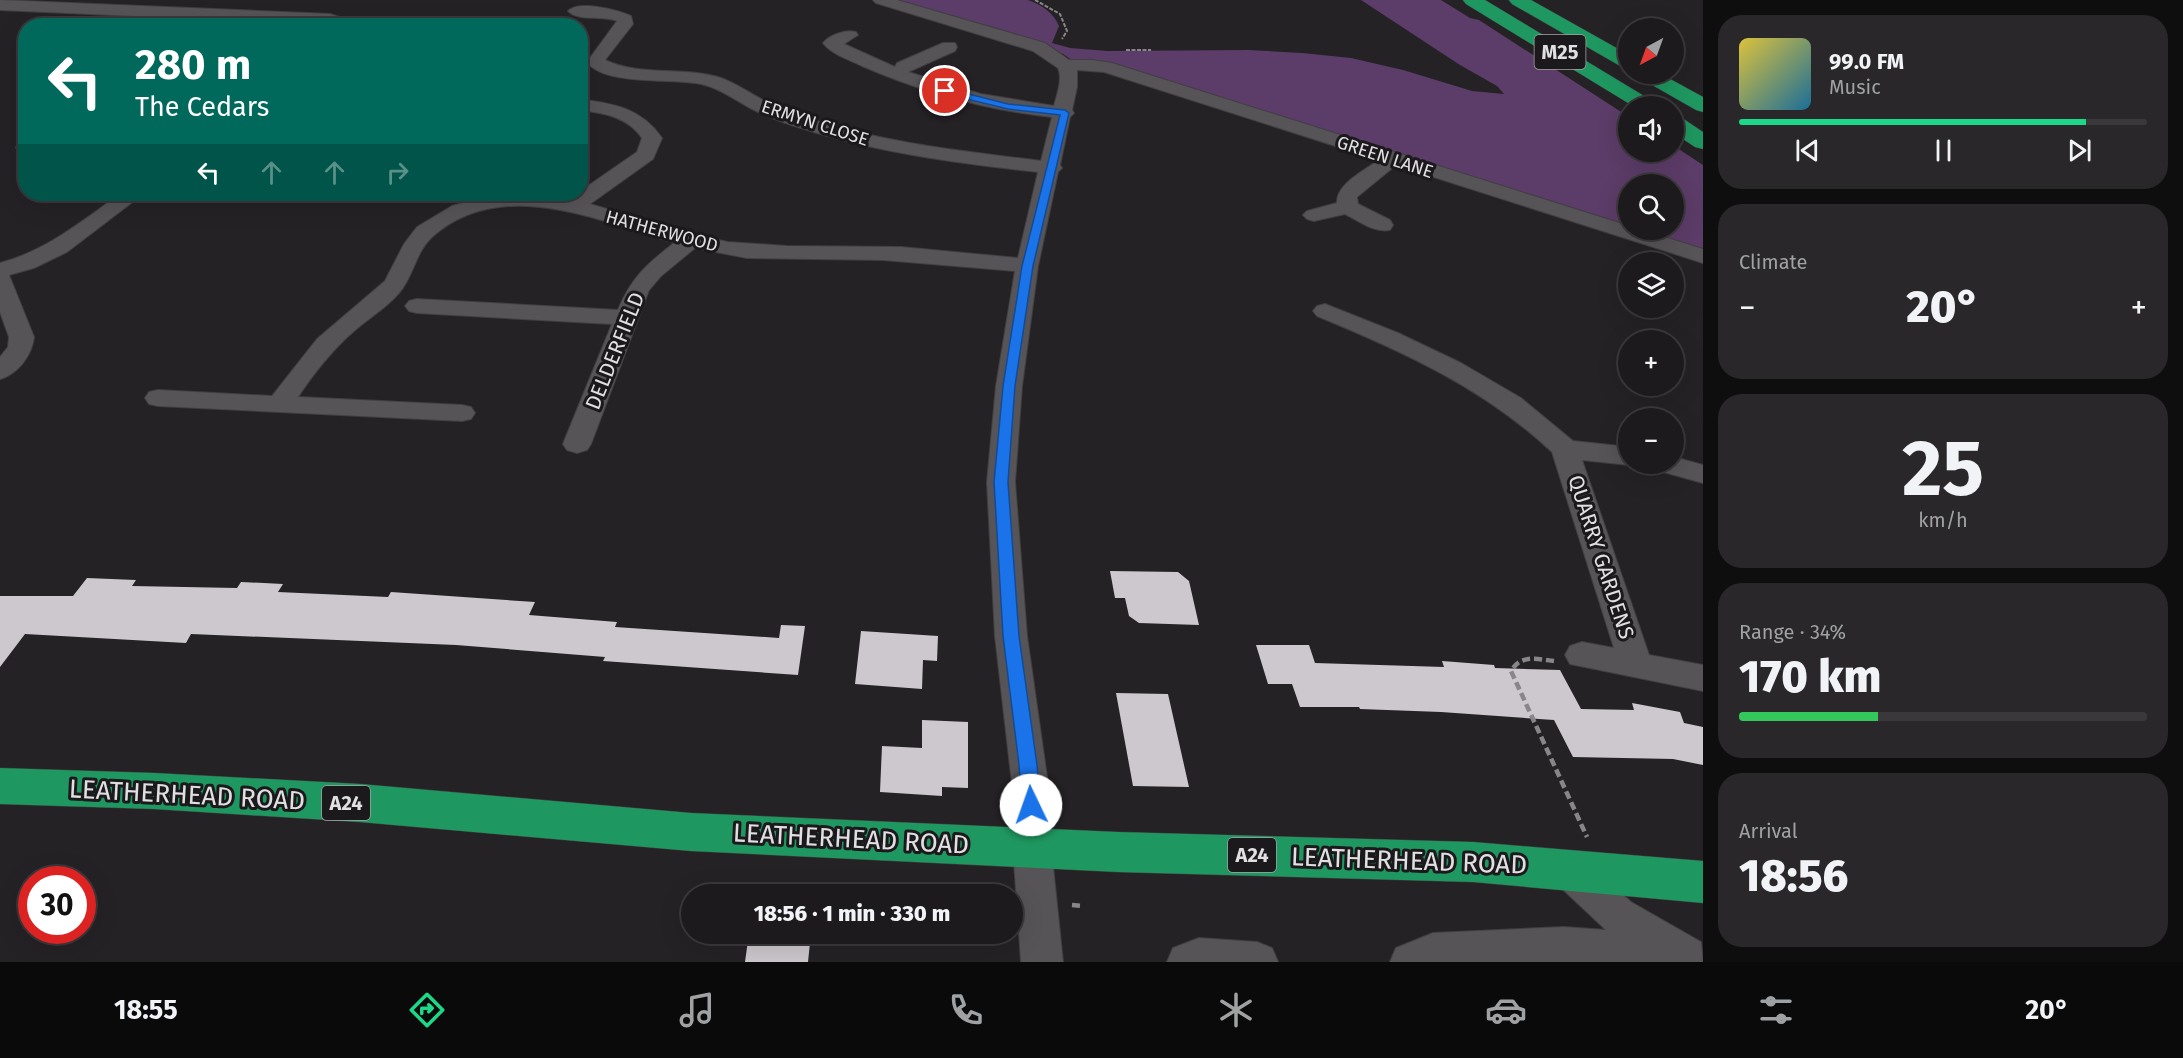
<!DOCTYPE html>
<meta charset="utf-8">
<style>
:root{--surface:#1c1a1c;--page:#292729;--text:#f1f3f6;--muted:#a0a1a3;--line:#3a383b;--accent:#1bd988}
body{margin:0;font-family:"Fira Sans",sans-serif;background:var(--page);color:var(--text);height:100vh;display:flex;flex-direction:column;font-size:22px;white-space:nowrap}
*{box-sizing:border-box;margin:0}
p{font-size:20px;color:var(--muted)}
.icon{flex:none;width:33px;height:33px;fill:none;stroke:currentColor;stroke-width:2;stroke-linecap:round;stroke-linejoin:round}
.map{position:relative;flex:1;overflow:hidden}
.drawer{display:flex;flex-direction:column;gap:15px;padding:15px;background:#0f0e0f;width:480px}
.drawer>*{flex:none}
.top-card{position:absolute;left:18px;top:18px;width:570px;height:183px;border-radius:24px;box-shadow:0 6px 24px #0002,0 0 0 2px var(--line);background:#00695c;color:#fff;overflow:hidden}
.needle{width:39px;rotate:221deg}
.fabs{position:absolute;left:1618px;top:18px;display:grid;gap:12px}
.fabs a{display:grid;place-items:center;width:66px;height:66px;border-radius:50%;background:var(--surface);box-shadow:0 6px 24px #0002,0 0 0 2px var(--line);font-size:30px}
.speed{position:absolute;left:18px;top:866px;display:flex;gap:12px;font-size:30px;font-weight:700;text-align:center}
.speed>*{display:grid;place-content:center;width:78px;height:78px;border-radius:50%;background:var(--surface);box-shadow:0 6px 24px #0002,0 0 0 2px var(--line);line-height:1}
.speed .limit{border:9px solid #d22;background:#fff;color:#111}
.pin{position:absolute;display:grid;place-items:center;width:51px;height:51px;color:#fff;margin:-26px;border:3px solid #fff;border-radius:50%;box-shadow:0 2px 6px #0007}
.me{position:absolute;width:66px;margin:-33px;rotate:357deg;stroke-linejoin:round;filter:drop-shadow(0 0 4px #0008)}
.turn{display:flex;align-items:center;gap:21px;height:126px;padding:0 18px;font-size:27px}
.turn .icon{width:78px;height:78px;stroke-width:2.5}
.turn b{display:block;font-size:42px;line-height:51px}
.lanes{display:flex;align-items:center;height:57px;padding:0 18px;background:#0003;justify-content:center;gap:30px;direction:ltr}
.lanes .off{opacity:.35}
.big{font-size:45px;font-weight:800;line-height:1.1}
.drawer .card{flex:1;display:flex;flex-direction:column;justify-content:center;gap:9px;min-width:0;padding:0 21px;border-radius:24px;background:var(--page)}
.drawer .dial{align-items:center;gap:0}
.dial b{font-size:78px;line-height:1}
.song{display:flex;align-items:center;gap:18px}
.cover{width:72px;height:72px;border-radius:9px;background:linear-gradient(135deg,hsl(50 70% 55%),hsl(200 70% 35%))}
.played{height:6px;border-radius:3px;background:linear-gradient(90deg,var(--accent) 85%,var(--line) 85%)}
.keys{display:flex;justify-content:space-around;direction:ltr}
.heat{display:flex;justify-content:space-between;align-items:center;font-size:33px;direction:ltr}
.charge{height:9px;border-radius:4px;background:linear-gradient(90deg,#34c759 34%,var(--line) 0)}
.trip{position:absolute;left:681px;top:884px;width:342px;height:60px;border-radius:30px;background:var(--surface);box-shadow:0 6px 24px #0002,0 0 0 2px var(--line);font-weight:800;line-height:60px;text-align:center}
.tab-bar{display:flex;height:96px;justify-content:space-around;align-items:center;background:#0b0a0b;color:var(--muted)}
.tab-bar .icon{width:42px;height:42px}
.tab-bar .on{color:var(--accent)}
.tab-bar b{font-size:27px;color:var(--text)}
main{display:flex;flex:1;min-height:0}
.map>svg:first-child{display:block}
.green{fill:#5c3c68}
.building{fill:#ccc8cd}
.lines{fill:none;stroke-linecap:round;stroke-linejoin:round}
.minor-casing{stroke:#403f41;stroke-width:2}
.highway-casing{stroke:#403f41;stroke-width:1}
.path-far1{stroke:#888689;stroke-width:2;stroke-dasharray:4 1.5;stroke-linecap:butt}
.path{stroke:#888689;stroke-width:4.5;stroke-dasharray:8 4;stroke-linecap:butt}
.minor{fill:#575458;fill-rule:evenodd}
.highway{fill:#1f9760;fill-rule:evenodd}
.route{fill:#1a73e8;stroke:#114b97;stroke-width:1.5}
.labels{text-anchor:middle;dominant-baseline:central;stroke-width:6;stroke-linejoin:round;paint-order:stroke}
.far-street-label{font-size:18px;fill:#e0dfe1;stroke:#1b191c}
.shield{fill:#1b191c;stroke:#a5a4a6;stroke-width:1.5}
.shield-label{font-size:20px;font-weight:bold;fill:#e0dfe1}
.street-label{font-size:21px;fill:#e0dfe1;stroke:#1b191c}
.near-street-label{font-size:26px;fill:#e0dfe1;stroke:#1b191c}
</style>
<main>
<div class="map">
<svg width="1703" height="962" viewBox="0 0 1703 962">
<rect width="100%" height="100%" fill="#252226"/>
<path class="green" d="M 886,0 L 1028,0 C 1042,5 1053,12 1059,26 L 1052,43 L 1070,48 L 1107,51 L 1248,50 L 1302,53 L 1351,58 L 1403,70 L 1472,91 L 1504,94 L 1497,86 L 1460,65 L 1361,0 L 1441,0 L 1470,18 L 1479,20 L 1629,117 L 1629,152 L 1674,152 L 1674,146 L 1703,165 L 1703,252 L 1631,230 L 1674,230 L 1674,184 L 1629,184 L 1629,229 L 1072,60 L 1063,54 L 1038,44 Z"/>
<path class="building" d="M 1110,571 L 1178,572 L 1189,581 L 1199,625 L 1139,623 L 1129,616 L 1125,598 L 1115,598 Z
M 87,578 L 136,580 L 132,586 L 237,588 L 241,582 L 283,584 L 278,592 L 388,597 L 391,592 L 535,602 L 529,615 L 617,622 L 615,627 L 779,638 L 781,625 L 805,626 L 798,675 L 603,661 L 605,657 L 456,645 L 191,634 L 186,643 L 25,634 L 0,667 L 0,596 L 73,596 Z
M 861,631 L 938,636 L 937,661 L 923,660 L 922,689 L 855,684 Z
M 1256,645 L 1309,645 L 1315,663 L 1444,667 L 1442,661 L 1494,665 L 1495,668 L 1560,670 L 1581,709 L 1634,710 L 1632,703 L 1680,712 L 1684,723 L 1703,727 L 1703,765 L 1673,759 L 1573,757 L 1554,720 L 1441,712 L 1360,709 L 1359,707 L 1300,707 L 1292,684 L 1268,684 Z
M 1116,693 L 1168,694 L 1189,787 L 1133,786 Z
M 922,720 L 968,722 L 968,788 L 942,787 L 942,796 L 880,792 L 882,746 L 922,748 Z
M 749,933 L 811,933 L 808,962 L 745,962 Z"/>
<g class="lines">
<g class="minor-casing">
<path id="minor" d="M 0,0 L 330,14 L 358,23 L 360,26 L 0,10 Z
M 873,0 L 897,0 L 1045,43 L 1069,60 L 1092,60 L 1112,63 L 1629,226 L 1629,230 L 1642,230 L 1703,249 L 1703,263 L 1396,165 L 1357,197 L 1358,204 L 1390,220 L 1393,225 L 1390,230 C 1374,233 1359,221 1345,214 L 1314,221 L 1307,219 L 1303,215 L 1307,211 L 1337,203 C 1336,184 1365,170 1379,160 L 1104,72 L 1077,70 L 1077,87 L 1072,110 L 1074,113 L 1070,117 L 1060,165 L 1062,168 L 1058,172 L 1038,266 L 1022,386 L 1015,482 L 1027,636 L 1048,784 L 1051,847 L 1063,962 L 1021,962 L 1013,847 L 1012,784 L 995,636 L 987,482 L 996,386 L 1015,271 L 883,260 L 747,258 L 695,248 L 661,276 L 649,290 L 591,444 L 587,450 L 577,453 L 567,450 L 563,444 L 612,324 L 417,313 L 409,311 L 405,306 L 409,301 L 417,299 L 618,310 C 631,278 647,264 674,243 C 598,220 500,175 431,238 C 416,252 413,277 399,293 C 386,308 369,318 354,331 C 332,350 314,373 298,397 L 462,405 L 471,407 L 475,413 L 471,419 L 462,421 L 158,406 L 149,404 L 145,398 L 149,392 L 158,390 L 272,396 L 317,339 L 385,281 L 404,244 L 417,227 L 452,206 L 496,194 L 535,194 L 569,199 L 637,152 L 642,138 C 628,117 604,113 580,110 L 580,99 C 615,104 641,108 662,138 L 653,159 L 590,204 L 695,235 L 728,242 L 786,246 L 901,247 L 1018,258 L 1038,172 C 958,163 878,153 801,128 C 783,123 766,116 750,108 C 734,99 719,88 701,84 C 673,78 604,86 587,62 L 617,21 C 603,15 578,22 568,11 C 579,0 618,10 631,16 L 633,24 L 605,60 C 641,77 683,66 721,78 C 735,83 748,92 761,99 C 776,107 792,113 808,118 C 883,143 963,151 1041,161 L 1052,117 C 987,110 922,92 862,66 C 850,60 831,54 823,43 C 829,35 846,29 856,32 L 858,35 L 844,44 L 895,67 L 897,63 L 943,43 L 955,43 L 957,47 L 955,51 L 908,72 L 981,94 L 1054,106 C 1057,94 1063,79 1058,68 L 1033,51 L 876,3 Z
M 26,138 L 26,154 L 19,152 L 16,148 L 19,140 Z
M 120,194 L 143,194 L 67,252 L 34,268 L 9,275 L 34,337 C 32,355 18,374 0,379 L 0,357 L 8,347 L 9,337 L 0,312 L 0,263 C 46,251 82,221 120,194 Z
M 1325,304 L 1398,333 L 1461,363 L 1521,398 L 1573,441 L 1629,447 L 1629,464 L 1634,464 L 1629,465 L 1582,460 L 1649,655 L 1703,665 L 1703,691 L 1570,664 L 1565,655 L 1570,646 L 1582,642 L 1614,648 L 1552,452 C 1484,388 1402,351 1317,316 L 1313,311 L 1317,306 Z
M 1674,457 L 1703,465 L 1703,483 L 1656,470 L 1652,464 L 1674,464 Z
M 1568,851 L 1582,857 L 1631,902 L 1701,942 L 1703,962 L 1390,962 L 1396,948 L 1433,933 L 1564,927 L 1606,930 L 1554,881 L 1548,869 L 1554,857 Z
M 1199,938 L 1257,942 L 1272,948 L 1278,962 L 1167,962 L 1173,948 Z"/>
</g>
<g class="highway-casing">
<path id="highway" d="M 1463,0 L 1485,0 L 1654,102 L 1658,106 L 1633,106 L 1466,4 Z
M 1509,0 L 1531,0 L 1629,55 L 1629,69 L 1622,67 L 1512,4 Z
M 1637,74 L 1661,74 L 1703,97 L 1703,112 L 1696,110 L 1640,78 Z
M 1674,117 L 1682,118 L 1703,132 L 1703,149 L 1695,147 L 1674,133 Z
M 0,768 L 154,773 L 360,784 L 691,813 L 1118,832 L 1473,842 L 1703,861 L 1703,903 L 1473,882 L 1118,872 L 691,851 L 360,822 L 154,809 L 0,804 Z"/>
</g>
<path class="path-far1" d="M 1035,0 L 1060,14 L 1067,31 L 1062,39
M 1126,50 L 1151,50"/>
<path class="path" d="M 1554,661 C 1537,659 1521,654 1511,671 L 1587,837
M 1072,905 L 1083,906"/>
<use href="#minor" class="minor"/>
<use href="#highway" class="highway"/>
</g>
<path class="route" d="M 945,88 L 1008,104 L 1065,110 L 1069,113 L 1033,266 L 1015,386 L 1008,482 L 1019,636 L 1037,765 L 1040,805 L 1037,811 L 1031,813 L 1024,811 L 1022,805 L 1019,765 L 1003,636 L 994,482 L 1003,386 L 1022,266 L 1060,115 L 1008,109 L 942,93 L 942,89 Z"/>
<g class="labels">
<g class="far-street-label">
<text transform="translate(815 123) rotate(18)">ERMYN CLOSE</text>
<text transform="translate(1385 157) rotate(18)">GREEN LANE</text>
<text transform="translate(662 231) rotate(15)">HATHERWOOD</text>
</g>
<g class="shield">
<rect x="1534.5" y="35" width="51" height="34" rx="4.5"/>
<rect x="322" y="786" width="48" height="34" rx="4.5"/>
<rect x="1228" y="838" width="48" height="34" rx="4.5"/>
</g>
<g class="shield-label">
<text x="1560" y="52">M25</text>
<text x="346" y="803">A24</text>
<text x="1252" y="855">A24</text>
</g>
<g class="street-label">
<text transform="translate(615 351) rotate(-68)">DELDERFIELD</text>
<text transform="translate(1601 557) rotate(72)">QUARRY GARDENS</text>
</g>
<g class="near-street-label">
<text transform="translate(187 795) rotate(3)">LEATHERHEAD ROAD</text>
<text transform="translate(851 839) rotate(3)">LEATHERHEAD ROAD</text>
<text transform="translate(1409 861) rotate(2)">LEATHERHEAD ROAD</text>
</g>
</g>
</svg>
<div class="fabs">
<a><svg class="needle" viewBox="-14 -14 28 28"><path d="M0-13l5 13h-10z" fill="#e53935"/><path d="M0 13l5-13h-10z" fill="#a0a1a3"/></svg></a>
<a><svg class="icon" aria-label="sound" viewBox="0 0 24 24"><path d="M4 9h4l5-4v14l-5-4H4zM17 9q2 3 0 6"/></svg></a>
<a><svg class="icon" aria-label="search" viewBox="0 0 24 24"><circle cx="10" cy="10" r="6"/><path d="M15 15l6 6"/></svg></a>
<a><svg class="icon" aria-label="layers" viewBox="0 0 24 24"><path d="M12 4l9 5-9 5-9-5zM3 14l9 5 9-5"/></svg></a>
<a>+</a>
<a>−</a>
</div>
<div class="speed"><div class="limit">30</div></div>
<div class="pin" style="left:945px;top:91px;background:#d93025"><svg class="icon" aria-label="arrive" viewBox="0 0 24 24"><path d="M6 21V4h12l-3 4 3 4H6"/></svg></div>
<svg class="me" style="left:1031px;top:805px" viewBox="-20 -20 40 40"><circle r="19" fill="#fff"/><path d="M0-13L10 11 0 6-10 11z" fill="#1a73e8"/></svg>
<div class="trip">18:56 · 1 min · 330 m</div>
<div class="top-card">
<div class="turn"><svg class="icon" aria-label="left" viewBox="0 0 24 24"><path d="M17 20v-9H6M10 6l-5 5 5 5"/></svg><div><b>280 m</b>The Cedars</div></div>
<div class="lanes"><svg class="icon" aria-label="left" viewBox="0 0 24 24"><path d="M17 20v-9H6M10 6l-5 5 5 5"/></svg><svg class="icon off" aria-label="ahead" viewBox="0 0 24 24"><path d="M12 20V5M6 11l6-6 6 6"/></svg><svg class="icon off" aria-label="ahead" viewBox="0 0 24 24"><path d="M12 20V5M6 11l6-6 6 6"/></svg><svg class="icon off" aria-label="right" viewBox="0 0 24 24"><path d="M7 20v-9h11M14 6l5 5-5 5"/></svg></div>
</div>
</div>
<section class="drawer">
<div class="card">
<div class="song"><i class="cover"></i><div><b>99.0 FM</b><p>Music</p></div></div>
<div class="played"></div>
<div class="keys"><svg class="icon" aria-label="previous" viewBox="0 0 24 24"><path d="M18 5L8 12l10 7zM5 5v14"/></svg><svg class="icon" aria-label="pause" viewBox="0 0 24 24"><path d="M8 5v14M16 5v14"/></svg><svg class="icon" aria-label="next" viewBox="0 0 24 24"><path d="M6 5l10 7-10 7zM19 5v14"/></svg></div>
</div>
<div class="card"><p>Climate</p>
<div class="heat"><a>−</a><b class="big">20°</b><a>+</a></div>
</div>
<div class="card dial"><b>25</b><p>km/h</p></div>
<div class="card"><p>Range · 34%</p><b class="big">170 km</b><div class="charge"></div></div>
<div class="card"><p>Arrival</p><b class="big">18:56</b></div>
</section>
</main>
<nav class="tab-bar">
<b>18:55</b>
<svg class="icon on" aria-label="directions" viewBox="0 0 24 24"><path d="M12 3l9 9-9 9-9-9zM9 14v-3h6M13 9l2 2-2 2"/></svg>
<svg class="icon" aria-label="music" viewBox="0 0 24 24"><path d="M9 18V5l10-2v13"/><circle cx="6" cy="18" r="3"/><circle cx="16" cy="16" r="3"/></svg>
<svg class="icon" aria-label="phone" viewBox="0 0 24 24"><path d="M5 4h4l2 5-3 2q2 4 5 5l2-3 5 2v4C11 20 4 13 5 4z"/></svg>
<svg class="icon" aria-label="climate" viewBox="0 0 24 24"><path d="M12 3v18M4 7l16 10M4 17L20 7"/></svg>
<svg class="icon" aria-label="car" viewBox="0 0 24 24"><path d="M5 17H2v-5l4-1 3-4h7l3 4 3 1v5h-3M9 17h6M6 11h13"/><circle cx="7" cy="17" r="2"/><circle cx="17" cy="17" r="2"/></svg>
<svg class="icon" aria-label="filters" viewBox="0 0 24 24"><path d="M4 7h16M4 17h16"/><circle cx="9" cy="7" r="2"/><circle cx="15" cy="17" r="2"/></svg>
<b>20°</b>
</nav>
